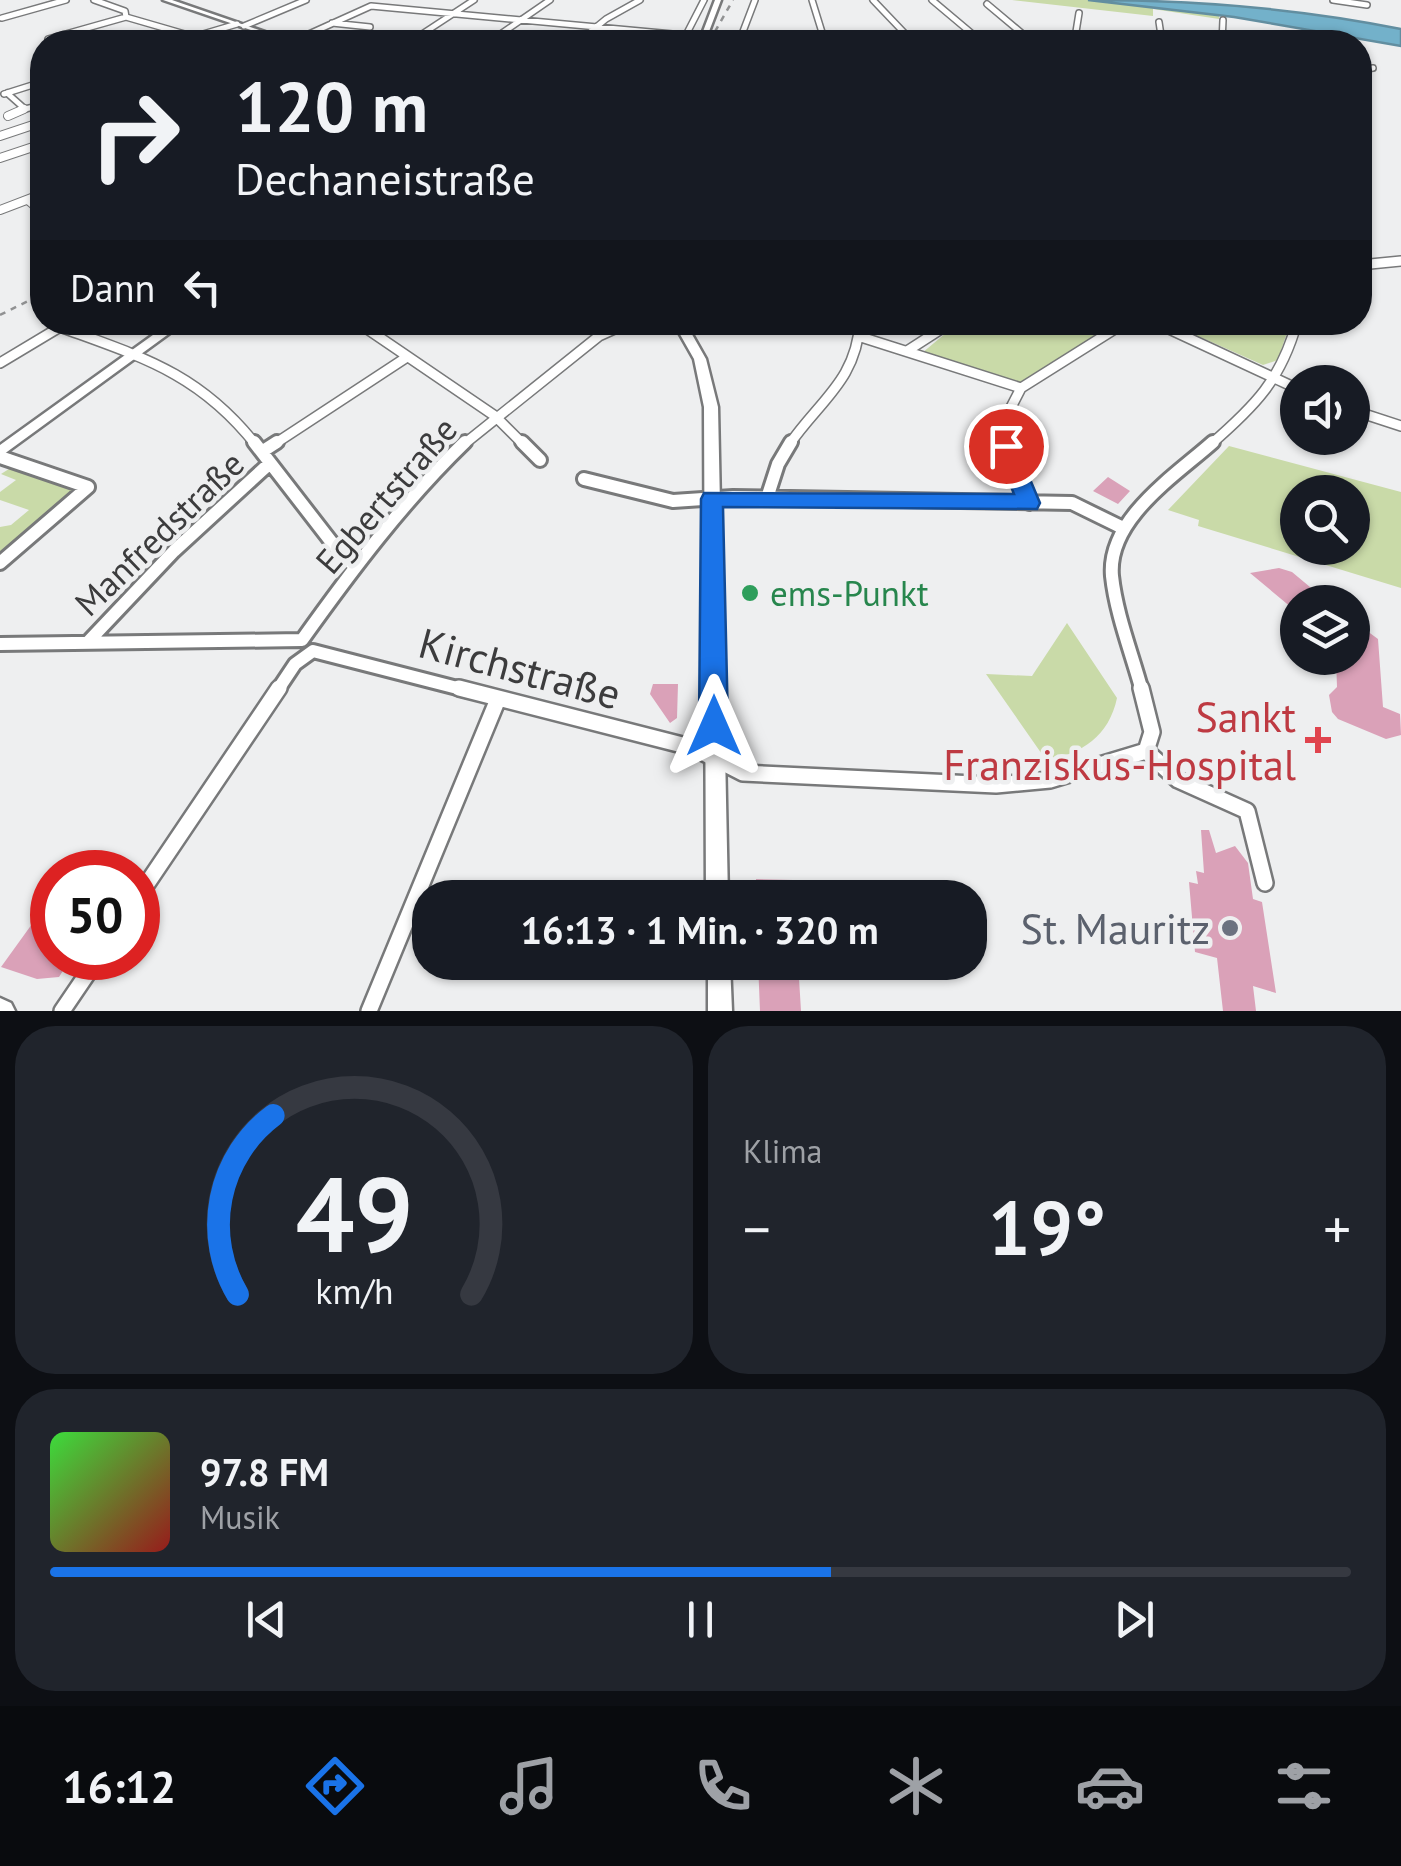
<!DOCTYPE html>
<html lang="de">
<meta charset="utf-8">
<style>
:root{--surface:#171b24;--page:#20242c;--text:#f1f3f6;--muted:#9ea1a6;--line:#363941;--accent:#1a73e8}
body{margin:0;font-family:"PT Sans",sans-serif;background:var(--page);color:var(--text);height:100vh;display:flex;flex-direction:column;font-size:38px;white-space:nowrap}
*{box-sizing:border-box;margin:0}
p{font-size:32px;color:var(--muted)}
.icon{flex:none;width:55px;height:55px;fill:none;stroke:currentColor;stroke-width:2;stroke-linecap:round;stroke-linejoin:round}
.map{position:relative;height:1011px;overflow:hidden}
.side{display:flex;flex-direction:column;gap:15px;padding:15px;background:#0d0f14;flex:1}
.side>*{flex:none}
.guide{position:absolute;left:30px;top:30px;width:1342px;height:305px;border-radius:40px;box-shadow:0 2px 8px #0004;background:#171b24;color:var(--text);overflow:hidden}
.buttons{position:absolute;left:1280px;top:365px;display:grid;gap:20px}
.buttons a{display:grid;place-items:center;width:90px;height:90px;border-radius:50%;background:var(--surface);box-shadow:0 2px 8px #0004;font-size:50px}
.speed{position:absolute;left:30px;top:850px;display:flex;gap:20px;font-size:50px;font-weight:700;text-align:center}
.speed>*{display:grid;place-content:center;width:130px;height:130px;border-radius:50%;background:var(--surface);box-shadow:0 2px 8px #0004;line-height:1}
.speed .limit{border:15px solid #d22;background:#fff;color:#111}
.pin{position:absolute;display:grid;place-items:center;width:85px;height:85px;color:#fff;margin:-42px;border:5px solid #fff;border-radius:50%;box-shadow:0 2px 10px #0007}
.me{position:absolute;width:110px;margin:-55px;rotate:0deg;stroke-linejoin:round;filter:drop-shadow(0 0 8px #0008)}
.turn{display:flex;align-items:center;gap:35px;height:210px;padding:0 40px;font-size:45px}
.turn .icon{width:130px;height:130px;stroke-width:2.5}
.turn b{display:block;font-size:70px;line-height:85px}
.then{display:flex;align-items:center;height:95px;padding:0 40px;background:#0003;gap:20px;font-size:38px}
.big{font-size:75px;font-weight:700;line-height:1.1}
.side .card{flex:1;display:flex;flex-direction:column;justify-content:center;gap:15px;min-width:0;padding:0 35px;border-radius:40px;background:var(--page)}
.side .dial{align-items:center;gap:0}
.dial svg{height:260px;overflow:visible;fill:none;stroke:var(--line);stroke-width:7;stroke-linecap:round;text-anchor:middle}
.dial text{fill:var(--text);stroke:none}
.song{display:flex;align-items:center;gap:30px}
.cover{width:120px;height:120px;border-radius:15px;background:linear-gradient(135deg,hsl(120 70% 55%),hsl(0 70% 35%))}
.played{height:10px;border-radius:5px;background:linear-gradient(90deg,var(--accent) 60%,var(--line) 60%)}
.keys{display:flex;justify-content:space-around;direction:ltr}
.heat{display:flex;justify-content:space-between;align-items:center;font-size:55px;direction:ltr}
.side .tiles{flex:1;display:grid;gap:15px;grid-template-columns:1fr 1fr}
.card:last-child{grid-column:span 2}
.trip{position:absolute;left:412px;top:880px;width:575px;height:100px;border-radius:40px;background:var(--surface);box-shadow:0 2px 8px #0004;font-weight:700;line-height:100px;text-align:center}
.dock{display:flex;height:160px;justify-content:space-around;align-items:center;background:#090b0e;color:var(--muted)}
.dock .icon{width:70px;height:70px}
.dock .current{color:var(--accent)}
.dock b{font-size:45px;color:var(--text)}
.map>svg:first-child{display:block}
.green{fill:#c9daa8;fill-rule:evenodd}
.water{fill:#73b1ca;stroke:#628ea0;stroke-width:2.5}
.building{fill:#daa1b8}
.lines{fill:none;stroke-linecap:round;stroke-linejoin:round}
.street-far4-casing{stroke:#78797a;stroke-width:8}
.street-far3-casing{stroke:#78797a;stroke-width:10}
.street-far2-casing{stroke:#78797a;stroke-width:12}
.street-far1-casing{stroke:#78797a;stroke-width:18}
.street-casing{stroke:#78797a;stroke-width:20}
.secondary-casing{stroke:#78797a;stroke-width:5}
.street-far4{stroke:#fff;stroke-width:5}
.street-far3{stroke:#fff;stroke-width:8}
.street-far2{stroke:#fff;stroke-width:9}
.street-far1{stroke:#fff;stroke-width:12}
.street{stroke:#fff;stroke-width:15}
.secondary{fill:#fff;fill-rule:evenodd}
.rail{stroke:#919293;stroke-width:2.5;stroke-dasharray:6 6;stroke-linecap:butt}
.route{fill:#1a73e8;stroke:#114b97;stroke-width:2.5}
.leisure-dot{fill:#2e9e5b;stroke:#eeeff0;stroke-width:4}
.health-dot{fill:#e0444e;stroke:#eeeff0;stroke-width:4}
.worship-dot{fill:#6b7280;stroke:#eeeff0;stroke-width:4}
.labels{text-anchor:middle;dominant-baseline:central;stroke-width:9;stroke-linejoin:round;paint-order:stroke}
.street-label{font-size:35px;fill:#3c3c3d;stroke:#eeeff0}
.leisure-label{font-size:35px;fill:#27864d;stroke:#eeeff0;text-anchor:start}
.near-street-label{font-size:42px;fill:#3c3c3d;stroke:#eeeff0}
.near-health-label{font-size:42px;fill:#be3a42;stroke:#eeeff0;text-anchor:end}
.near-worship-label{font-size:42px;fill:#5b616d;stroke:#eeeff0;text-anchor:end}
</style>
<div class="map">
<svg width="1401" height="1011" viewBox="0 0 1401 1011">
<rect width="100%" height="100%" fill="#eeeff0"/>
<path class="green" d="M 1012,0 L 1088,0 L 1219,15 L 1219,19 L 1153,9 L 1153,16 Z
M 958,323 L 1122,323 L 1025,385 L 922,353 Z
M 1233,323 L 1290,323 L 1278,360 L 1263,365 L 1189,332 L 1232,331 Z
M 1229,446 L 1401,492 L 1401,588 L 1198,526 L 1199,520 L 1168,510 ZM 1298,492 L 1352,492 L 1352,548 L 1298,548 Z
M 12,467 L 82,489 L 0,555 L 0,527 L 11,525 L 29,510 L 0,500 L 0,492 L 16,480 L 1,474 Z
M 1067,623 L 1117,698 C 1109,736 1082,754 1046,760 L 986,674 L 1032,676 Z"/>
<path class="water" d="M 1088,0 C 1194,0 1297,8 1401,29 L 1401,46 L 1234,17 Z"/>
<path class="building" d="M 1108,477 L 1130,491 L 1118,504 L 1093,491 Z
M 1279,568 L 1292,572 L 1328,602 L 1298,602 L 1298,613 L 1250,573 Z
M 1352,620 L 1378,639 L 1383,707 L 1400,714 L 1401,735 L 1386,739 L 1338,719 L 1332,712 L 1329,695 L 1337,687 L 1336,658 L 1352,658 Z
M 653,684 L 678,684 L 677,718 L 670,723 L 650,694 Z
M 1201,830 L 1209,830 L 1216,853 L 1235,846 L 1248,863 L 1253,899 L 1262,902 L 1276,993 L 1253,986 L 1256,1011 L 1223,1011 L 1217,958 L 1195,952 L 1189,882 L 1198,884 L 1196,871 L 1204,873 Z
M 756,879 L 793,880 L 794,898 L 757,898 Z
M 32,924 L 52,927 L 52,958 L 71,958 L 59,977 L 37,979 L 1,967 Z
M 758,962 L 798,962 L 801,1011 L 760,1011 Z"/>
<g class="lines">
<g class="street-far4-casing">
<path id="street-far4" d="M 94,0 L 125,11 L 126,17 L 195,37
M 812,0 L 825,42
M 873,0 L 913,42
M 932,0 L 982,42
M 1333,0 L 1367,5
M 987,4 L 1024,35
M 2,18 L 66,0
M 1159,22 L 1162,42
M 332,23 L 370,27
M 244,26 L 306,0
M 309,34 L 371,6 L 705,37
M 686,35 L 704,0
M 1075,38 L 1079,13
M 977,39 L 1037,35 L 1115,42
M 54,42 L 48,39 L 126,17
M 176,42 L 237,24
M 410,42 L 474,0
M 489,42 L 550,0
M 578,42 L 606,19 L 640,0
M 739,42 L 755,0
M 1222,42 L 1223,20
M 1360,70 L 1373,68
M 7,93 L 25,109 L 18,112
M 4,94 L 42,82
M 25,109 L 42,105"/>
</g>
<g class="street-far3-casing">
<path id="street-far3" d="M 8,116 L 24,109
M 0,136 L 42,122
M 0,158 L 42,144
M 28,200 L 42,212
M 0,210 L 42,194"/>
</g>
<g class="street-far2-casing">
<path id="street-far2" d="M 1360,265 L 1401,261
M 357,322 L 495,416 L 524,445
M 1154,322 L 1298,389
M 612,324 L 643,327 L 680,323
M 861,337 L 1021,388
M 907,351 L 952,322
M 0,363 L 60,327 C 142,357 199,373 256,445
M 1352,410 L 1401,426
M 273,445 L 407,357
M 463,445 L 599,336 L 619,327
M 789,445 C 820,400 856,381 860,322
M 1006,445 L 1006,417 L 1021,388 L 1126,322
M 1210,445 C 1255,406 1281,380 1297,322"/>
</g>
<g class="street-far1-casing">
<path id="street-far1" d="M 254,442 L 343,557 L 355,566
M 522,442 L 540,460
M 1006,442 L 1029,503
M 263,451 L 277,442
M 0,457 L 88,487 L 0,563
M 584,479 L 673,501 L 733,497 L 1072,503 L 1123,528
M 767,498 L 778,464 L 791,442
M 87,643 L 174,551 L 270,463
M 0,644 L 302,640 C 352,570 403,502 465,442
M 277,691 L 295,664 L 313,651 L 469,691
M 1142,691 C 1132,654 1116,614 1112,576 C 1107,519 1176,475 1213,442"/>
</g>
<g class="street-casing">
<path id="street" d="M 459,688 L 694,748 L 743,773 L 996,785 L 1050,780 L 1146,751 L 1152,732 L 1141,688
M 1146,751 L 1178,780 L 1247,811 L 1265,883
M 138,897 L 279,688
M 62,1011 L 98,958
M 369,1011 L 498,699"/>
</g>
<g class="secondary-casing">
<path id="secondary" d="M 163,0 L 172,0 L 294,42 L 286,42 Z
M 715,0 L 721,0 L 705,42 L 699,42 Z
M 171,322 L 185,322 L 0,457 L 0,445 Z
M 673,322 L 685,322 L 706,359 L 718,407 L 728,898 L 706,898 L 704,407 L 694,359 Z
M 708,962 L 730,962 L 732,1011 L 708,1011 Z
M 0,998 L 11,1003 L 15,1011 L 0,1011 Z"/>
</g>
<use href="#street-far4" class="street-far4"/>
<use href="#street-far3" class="street-far3"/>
<use href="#street-far2" class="street-far2"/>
<use href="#street-far1" class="street-far1"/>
<use href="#street" class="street"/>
<use href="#secondary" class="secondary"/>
<path class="rail" d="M 709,42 L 733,0
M 0,315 L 42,294"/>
</g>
<path class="route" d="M 1006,438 L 1016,446 L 1040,503 L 1037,509 L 723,507 L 728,726 L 724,735 L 714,739 L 703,735 L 699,726 L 701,499 L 704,493 L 1014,494 L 995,446 Z"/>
<circle class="leisure-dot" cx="750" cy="593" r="10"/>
<path class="health-dot" d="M1313 725h10v10h10v10h-10v10h-10v-10h-10v-10h10z"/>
<circle class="worship-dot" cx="1230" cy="928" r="10"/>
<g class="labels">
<g class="street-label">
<text transform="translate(386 495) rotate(-49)">Egbertstraße</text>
<text transform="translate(159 533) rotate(-44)">Manfredstraße</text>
</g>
<g class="leisure-label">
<text x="770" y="593">ems-Punkt</text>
</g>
<g class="near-street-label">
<text transform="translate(520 668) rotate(15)">Kirchstraße</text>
</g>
<g class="near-health-label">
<text x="1296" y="716">Sankt<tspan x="1296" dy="48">Franziskus-Hospital</tspan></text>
</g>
<g class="near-worship-label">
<text x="1210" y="928">St. Mauritz</text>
</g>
</g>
</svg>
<div class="buttons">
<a><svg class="icon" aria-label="sound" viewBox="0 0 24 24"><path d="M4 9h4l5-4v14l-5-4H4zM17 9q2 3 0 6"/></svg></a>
<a><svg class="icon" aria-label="search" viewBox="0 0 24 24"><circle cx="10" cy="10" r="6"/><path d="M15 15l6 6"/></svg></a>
<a><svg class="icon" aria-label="layers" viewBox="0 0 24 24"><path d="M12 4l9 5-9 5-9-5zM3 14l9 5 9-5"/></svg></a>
</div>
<div class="speed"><div class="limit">50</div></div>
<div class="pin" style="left:1006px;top:446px;background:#d93025"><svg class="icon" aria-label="arrive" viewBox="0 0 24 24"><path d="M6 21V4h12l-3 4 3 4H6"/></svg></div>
<svg class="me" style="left:714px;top:726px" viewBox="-20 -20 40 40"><path d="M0-17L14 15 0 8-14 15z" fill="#1a73e8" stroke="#fff" stroke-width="4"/></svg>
<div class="trip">16:13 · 1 Min. · 320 m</div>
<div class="guide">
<div class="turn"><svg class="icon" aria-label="right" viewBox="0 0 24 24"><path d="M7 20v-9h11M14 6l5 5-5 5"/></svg><div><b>120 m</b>Dechaneistraße</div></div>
<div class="then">Dann<svg class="icon" aria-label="left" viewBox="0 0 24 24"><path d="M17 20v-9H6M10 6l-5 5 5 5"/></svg></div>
</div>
</div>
<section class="side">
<div class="tiles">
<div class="card dial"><svg viewBox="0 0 100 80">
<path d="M14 69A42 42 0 1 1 86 69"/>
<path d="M14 69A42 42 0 0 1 25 14" stroke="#1a73e8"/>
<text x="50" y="56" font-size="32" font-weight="700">49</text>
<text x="50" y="72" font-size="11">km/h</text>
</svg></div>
<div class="card"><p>Klima</p>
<div class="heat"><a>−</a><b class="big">19°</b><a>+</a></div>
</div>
<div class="card">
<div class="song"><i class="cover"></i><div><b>97.8 FM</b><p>Musik</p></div></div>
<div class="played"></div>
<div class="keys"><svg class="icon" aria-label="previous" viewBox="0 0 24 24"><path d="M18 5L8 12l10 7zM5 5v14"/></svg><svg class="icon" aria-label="pause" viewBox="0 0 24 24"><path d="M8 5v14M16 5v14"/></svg><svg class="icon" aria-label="next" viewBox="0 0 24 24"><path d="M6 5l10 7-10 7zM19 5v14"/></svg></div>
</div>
</div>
</section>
<nav class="dock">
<b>16:12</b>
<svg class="icon current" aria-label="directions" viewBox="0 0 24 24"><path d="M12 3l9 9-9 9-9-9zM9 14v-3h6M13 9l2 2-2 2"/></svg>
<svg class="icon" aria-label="music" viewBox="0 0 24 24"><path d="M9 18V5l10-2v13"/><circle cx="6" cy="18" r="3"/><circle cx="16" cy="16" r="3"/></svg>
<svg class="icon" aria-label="phone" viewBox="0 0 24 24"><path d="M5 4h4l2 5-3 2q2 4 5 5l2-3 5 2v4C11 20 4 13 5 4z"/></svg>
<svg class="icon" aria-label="climate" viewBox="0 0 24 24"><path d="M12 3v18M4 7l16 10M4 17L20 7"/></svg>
<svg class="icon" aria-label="car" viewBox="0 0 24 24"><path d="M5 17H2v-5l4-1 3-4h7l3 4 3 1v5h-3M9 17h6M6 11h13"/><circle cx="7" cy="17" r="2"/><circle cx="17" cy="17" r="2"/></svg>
<svg class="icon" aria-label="filters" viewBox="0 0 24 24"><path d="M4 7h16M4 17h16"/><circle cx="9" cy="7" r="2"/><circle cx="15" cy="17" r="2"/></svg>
</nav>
